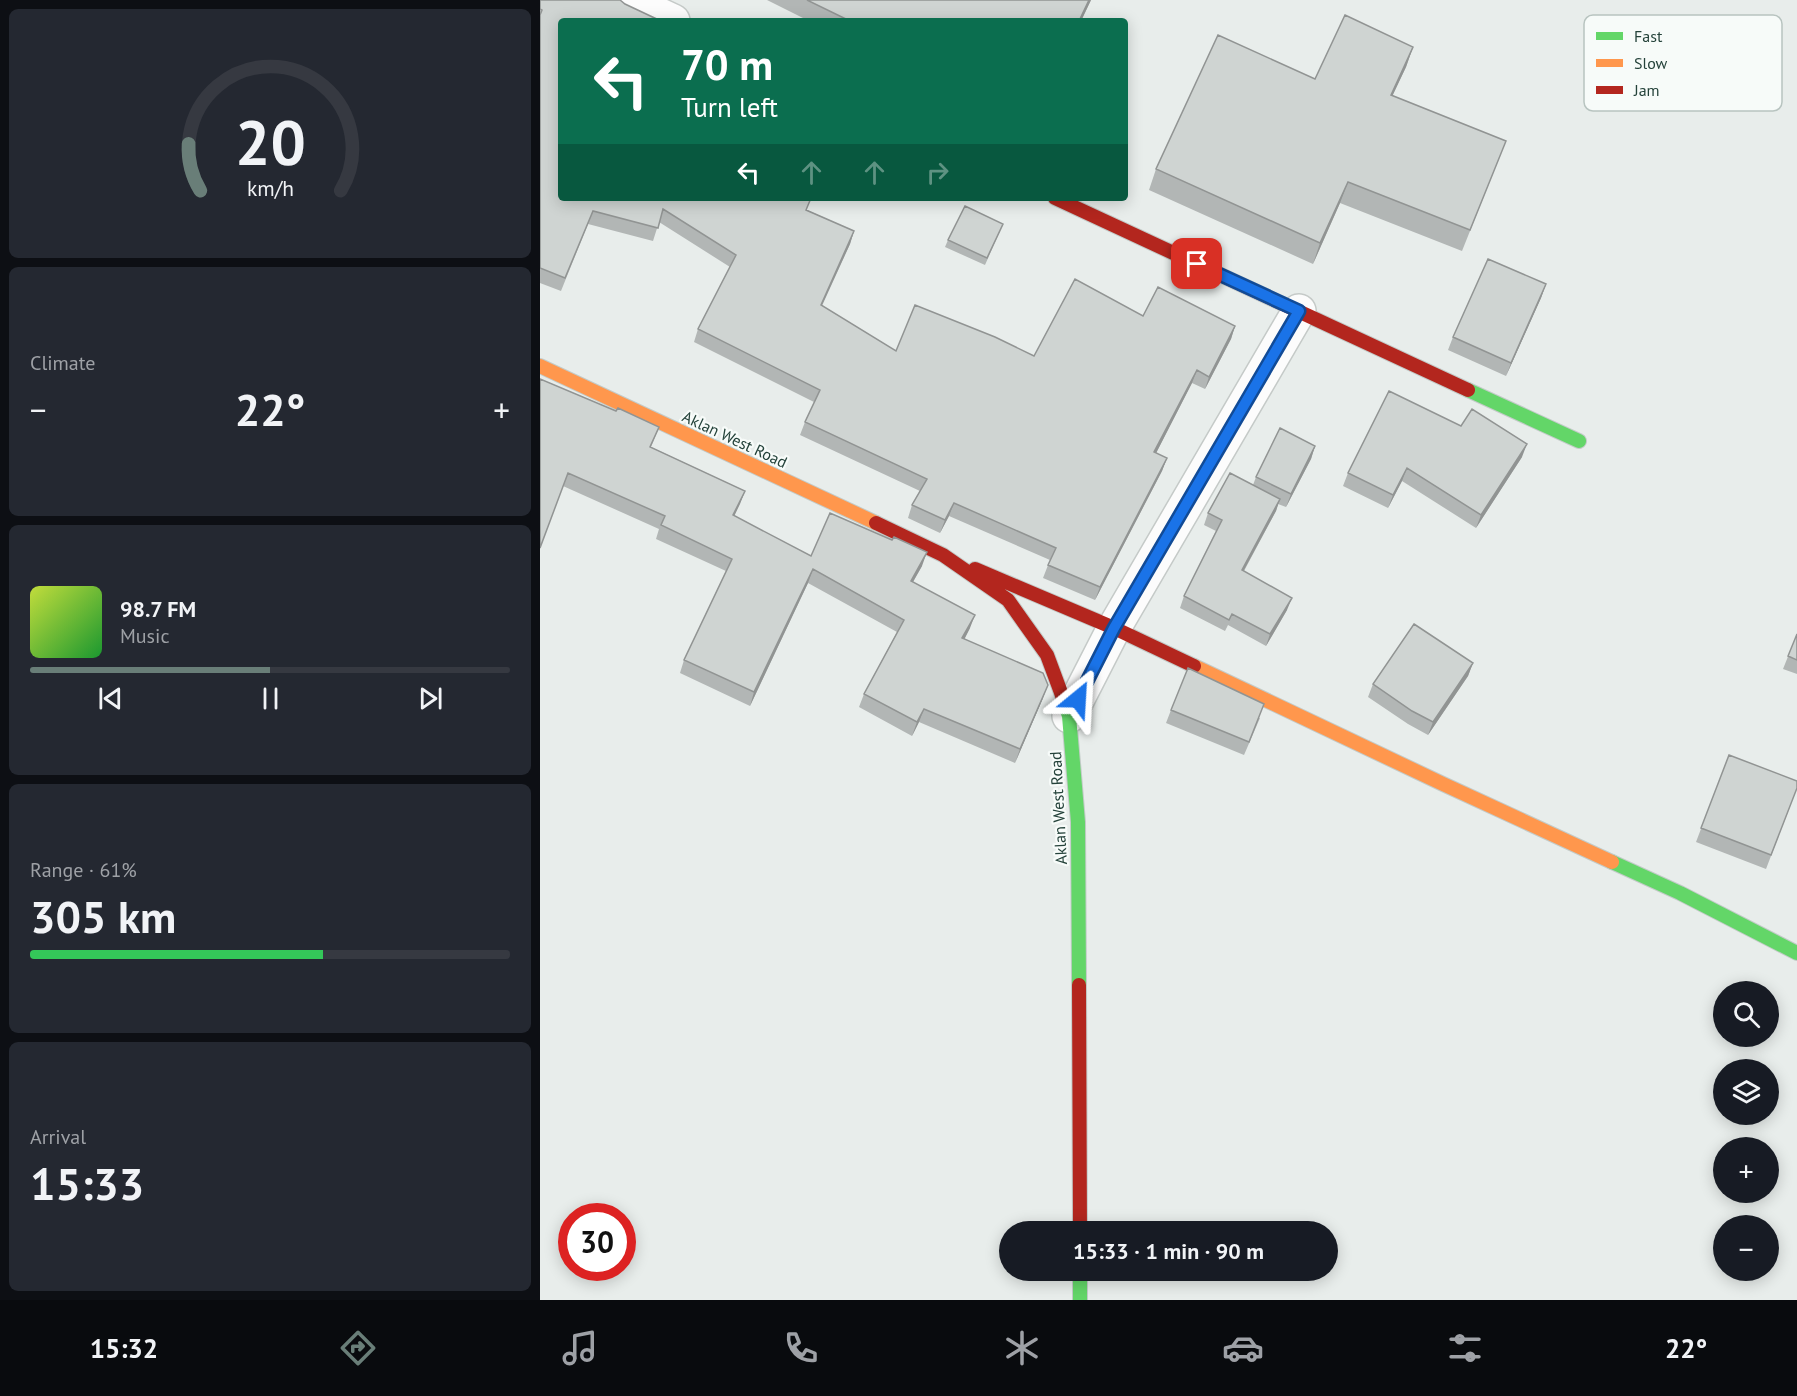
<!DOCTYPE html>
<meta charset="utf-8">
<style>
:root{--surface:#171b24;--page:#242831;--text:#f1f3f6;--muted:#9ea1a6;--line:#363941;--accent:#697e78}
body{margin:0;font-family:"PT Sans",sans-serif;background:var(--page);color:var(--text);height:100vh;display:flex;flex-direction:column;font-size:22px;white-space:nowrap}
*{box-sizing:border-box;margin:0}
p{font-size:20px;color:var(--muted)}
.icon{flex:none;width:33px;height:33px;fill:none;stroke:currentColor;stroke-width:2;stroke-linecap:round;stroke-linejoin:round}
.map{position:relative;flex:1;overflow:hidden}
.details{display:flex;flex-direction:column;gap:9px;padding:9px;background:#0d0f14;width:540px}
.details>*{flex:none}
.guide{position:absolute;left:18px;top:18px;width:570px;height:183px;border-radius:6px;box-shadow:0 3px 15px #0003;background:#0b6e4f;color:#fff;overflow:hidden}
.tools{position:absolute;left:1173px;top:981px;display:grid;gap:12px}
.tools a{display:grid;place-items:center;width:66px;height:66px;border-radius:50%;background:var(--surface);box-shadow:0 3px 15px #0003;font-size:30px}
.speed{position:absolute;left:18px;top:1203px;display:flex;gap:12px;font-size:30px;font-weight:700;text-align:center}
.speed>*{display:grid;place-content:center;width:78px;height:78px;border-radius:50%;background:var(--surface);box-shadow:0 3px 15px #0003;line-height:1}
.speed .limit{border:9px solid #d22;background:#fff;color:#111}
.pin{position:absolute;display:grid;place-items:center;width:51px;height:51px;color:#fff;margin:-26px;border-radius:12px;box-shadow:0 3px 9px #0006}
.me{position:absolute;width:66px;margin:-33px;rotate:27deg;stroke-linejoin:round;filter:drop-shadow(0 0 4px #0008)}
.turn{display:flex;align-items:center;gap:21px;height:126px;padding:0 24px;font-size:27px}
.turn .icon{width:78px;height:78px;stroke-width:2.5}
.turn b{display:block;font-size:42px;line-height:51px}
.lanes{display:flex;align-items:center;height:57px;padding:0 24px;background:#0003;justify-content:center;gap:30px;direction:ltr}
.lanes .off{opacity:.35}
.big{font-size:45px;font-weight:700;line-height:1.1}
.details .widget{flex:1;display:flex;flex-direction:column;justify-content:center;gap:9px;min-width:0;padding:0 21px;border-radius:9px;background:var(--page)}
.details .dial{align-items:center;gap:0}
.dial svg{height:156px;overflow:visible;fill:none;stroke:var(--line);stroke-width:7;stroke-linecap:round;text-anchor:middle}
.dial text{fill:var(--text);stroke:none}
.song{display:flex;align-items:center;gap:18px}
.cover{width:72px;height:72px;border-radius:9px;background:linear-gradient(135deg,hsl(70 70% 55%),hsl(130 70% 35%))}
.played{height:6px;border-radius:3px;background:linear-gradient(90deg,var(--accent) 50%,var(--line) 50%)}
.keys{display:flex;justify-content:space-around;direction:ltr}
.heat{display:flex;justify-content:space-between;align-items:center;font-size:33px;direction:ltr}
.charge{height:9px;border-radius:4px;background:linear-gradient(90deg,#34c759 61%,var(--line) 0)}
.trip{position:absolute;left:459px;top:1221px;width:339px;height:60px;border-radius:30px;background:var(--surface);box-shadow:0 3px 15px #0003;font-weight:700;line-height:60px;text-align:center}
.tabs{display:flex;height:96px;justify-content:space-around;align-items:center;background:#090b0e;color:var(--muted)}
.tabs .icon{width:42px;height:42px}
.tabs .selected{color:var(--accent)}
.tabs b{font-size:27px;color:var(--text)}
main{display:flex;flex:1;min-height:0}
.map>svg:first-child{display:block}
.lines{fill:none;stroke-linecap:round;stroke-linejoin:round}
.street-casing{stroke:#c5cac8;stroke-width:36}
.fast-casing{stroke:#c3cbc8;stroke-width:16}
.slow-casing{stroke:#c3cbc8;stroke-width:16}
.jam-casing{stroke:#c3cbc8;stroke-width:16}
.street{stroke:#fcfcfc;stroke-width:33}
.fast{stroke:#63d668;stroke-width:14}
.slow{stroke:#ff974d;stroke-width:14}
.jam{stroke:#b3261e;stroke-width:14}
.wall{fill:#b2b6b5}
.shaded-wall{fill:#919493}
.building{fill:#cfd4d2;stroke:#919493;stroke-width:1.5}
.route-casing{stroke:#114b97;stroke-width:15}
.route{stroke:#1a73e8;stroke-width:10}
.labels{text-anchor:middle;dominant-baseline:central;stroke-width:4.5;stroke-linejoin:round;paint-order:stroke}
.street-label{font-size:16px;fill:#24423a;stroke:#f7fbf9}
.key{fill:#f7fbf9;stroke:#b8c4c0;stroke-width:1.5}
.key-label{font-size:16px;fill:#24423a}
</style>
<main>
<section class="details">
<div class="widget dial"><svg viewBox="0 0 100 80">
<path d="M14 69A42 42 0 1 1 86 69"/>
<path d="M14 69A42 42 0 0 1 8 45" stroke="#697e78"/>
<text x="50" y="56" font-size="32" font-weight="700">20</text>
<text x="50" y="72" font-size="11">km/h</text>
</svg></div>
<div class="widget"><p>Climate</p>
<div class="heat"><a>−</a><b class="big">22°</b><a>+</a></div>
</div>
<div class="widget">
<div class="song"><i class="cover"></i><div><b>98.7 FM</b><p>Music</p></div></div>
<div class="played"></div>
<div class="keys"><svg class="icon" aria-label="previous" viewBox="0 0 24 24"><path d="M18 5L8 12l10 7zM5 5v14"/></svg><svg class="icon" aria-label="pause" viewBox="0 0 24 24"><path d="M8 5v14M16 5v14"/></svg><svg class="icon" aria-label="next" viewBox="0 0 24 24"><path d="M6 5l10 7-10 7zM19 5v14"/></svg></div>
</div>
<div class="widget"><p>Range · 61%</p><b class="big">305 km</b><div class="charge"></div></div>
<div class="widget"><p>Arrival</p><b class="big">15:33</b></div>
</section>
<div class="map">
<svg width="1257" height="1300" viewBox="0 0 1257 1300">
<rect width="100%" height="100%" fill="#e8edeb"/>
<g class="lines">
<g class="street-casing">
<path id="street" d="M 88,0 L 133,21
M 529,716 L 574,628 L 759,311"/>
</g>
<g class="fast-casing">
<path id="fast" d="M 928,390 L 1039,441
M 523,698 L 529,716 L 538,822 L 539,985
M 1072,862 L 1140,893 L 1257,953
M 540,1270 L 540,1300"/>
</g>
<g class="slow-casing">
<path id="slow" d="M 0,366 L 336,523
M 654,666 L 903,784 L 1072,862"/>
</g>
<g class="jam-casing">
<path id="jam" d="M 515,198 L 928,390
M 336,523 L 403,555 L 468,600 L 507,655 L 523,698
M 435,569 L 574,628 L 654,666
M 539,985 L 540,1232"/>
</g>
<use href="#street" class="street"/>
<use href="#fast" class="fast"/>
<use href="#slow" class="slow"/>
<use href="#jam" class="jam"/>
</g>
<path class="wall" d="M 0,0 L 21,21 L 267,210 L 314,231 L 310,244 L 282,306 L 356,351 L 494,356 L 603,316 L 695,326 L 691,339 L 665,389 L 652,383 L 616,453 L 627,458 L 622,471 L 555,600 L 503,578 L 510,560 L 409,516 L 400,533 L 368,518 L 372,505 L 380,491 L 260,435 L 265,422 L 274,402 L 154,342 L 158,329 L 190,267 L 119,222 L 113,241 L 48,224 L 21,291 L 0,283 Z
M 227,0 L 551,0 L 541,21 L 269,21 Z
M 873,47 L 866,67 L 852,96 L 966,141 L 922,251 L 800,203 L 773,264 L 609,190 L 616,169 L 775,79 Z
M 460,231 L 445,265 L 405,247 L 408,240 Z
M 1006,284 L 1001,298 L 966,376 L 908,350 L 913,337 Z
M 0,379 L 76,411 L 119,427 L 111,447 L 205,491 L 194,516 L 271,556 L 382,566 L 373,582 L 430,628 L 424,639 L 503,698 L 475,763 L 379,722 L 372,736 L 319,707 L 324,694 L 357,632 L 268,583 L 210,706 L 140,673 L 144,660 L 186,571 L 116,539 L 119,529 L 23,486 Z
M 775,446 L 771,459 L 746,507 L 738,504 L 736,511 L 704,571 L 747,610 L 726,646 L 688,625 L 685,631 L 640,608 L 644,596 L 676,531 L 664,525 L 668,513 L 713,485 L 716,477 Z
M 982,457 L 936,528 L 862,481 L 848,508 L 803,486 L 808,473 Z
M 1257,634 L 1257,674 L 1243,669 Z
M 933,663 L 928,676 L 888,735 L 868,724 L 828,697 L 833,684 Z
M 631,710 L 720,718 L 704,755 L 626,723 Z
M 1189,755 L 1257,788 L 1226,869 L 1156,842 Z"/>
<path class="shaded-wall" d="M 549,0 L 551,0 L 541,21 L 539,21 Z
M 873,47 L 866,67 L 843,116 L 851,95 Z
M 808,182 L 800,203 L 773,264 L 780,243 Z
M 314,231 L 310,244 L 276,318 L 281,305 Z
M 1006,284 L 1001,298 L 966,376 L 971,363 Z
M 695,326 L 691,339 L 665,389 L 669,377 Z
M 657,370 L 652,383 L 610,465 L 614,452 Z
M 987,444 L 982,457 L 936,528 L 941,515 Z
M 775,446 L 771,459 L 746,507 L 751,494 Z
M 627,458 L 622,471 L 555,600 L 560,587 Z
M 867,468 L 862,481 L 848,508 L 853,495 Z
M 205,491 L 200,504 L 188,529 L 193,515 Z
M 740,499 L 736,511 L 698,581 L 702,570 Z
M 414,503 L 409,516 L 400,533 L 405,520 Z
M 387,552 L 382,566 L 366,594 L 371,581 Z
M 273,569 L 268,583 L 210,706 L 214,692 Z
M 752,598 L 747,610 L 726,646 L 730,634 Z
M 435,615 L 430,628 L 418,652 L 422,638 Z
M 933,663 L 928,676 L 888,735 L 893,722 Z
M 508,685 L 503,698 L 475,763 L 480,749 Z
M 384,709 L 379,722 L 372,736 L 377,722 Z"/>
<path class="building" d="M 0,0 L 80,0 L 85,4 L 121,21 L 21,21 L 21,198 L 271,198 L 266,210 L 314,231 L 281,305 L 356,351 L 375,305 L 455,337 L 494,356 L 535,279 L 603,316 L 618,287 L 695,326 L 669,377 L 657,370 L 614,452 L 627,458 L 560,587 L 508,565 L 516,548 L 414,503 L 405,520 L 372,505 L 387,479 L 265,422 L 280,390 L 158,329 L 196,255 L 123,209 L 118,228 L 53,211 L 25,278 L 0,268 L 0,15 L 2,10 L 0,9 Z
M 267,0 L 549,0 L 539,21 L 310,21 Z
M 805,15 L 873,47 L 851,95 L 966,141 L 930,230 L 808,182 L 780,243 L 616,169 L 678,35 L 775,79 Z
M 425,206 L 463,224 L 447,258 L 408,240 Z
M 948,259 L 1006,284 L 971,363 L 913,337 Z
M 0,379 L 76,411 L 78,408 L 119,427 L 110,447 L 205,491 L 193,515 L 271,556 L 290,513 L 352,540 L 354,537 L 387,552 L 371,581 L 435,615 L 422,638 L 503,673 L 508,685 L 480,749 L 384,709 L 377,722 L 324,694 L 364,620 L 273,569 L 214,692 L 144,660 L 192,559 L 121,525 L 125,516 L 28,473 L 0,548 Z
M 849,391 L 921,426 L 932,409 L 987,444 L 941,515 L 867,468 L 853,495 L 808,473 Z
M 740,428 L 775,446 L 751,494 L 716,477 Z
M 690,473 L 740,499 L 702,570 L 752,598 L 730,634 L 692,614 L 689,620 L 644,596 L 682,520 L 668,513 Z
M 874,624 L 933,663 L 893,722 L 872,711 L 833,684 Z
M 1257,634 L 1257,660 L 1248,656 Z
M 648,668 L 724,704 L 709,742 L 631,710 Z
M 1189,755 L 1257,781 L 1257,788 L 1231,855 L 1161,828 Z"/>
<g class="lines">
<g class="route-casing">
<path id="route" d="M 538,699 L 574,628 L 759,311 L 657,264"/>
</g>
<use href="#route" class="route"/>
</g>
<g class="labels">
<g class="street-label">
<text transform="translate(195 439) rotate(25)">Aklan West Road</text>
<text transform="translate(518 808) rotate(-93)">Aklan West Road</text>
</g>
</g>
<rect x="1044" y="15" width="198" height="96" rx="9" class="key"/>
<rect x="1056" y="32" width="27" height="8" fill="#63d668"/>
<rect x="1056" y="59" width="27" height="8" fill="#ff974d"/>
<rect x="1056" y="86" width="27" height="8" fill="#b3261e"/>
<g class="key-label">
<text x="1094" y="42">Fast</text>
<text x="1094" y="69">Slow</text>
<text x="1094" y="96">Jam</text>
</g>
</svg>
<div class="tools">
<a><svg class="icon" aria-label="search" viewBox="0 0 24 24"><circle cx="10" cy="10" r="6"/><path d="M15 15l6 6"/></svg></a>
<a><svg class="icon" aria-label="layers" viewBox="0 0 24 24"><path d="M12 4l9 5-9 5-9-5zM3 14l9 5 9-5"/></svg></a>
<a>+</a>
<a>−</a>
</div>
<div class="speed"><div class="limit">30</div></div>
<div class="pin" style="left:657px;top:264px;background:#d93025"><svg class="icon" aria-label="arrive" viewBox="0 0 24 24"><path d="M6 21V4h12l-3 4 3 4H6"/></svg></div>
<svg class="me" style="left:538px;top:699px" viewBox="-20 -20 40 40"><path d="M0-17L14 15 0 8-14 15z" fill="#1a73e8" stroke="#fff" stroke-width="4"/></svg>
<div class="trip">15:33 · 1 min · 90 m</div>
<div class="guide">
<div class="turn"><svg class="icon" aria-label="left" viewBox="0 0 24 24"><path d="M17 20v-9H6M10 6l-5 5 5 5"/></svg><div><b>70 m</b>Turn left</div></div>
<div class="lanes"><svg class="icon" aria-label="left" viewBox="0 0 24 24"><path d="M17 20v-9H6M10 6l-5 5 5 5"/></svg><svg class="icon off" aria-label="ahead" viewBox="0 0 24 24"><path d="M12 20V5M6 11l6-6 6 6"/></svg><svg class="icon off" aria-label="ahead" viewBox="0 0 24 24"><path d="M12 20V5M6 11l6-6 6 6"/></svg><svg class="icon off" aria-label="right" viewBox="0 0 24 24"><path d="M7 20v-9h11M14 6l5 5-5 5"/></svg></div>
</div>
</div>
</main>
<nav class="tabs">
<b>15:32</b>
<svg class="icon selected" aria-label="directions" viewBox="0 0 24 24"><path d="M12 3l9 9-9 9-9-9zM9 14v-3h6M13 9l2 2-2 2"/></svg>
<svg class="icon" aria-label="music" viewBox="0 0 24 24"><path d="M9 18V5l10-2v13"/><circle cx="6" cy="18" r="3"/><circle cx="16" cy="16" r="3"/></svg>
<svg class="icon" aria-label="phone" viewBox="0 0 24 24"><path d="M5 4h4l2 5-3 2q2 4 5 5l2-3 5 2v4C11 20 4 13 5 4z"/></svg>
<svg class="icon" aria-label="climate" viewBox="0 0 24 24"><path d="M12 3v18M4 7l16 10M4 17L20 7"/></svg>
<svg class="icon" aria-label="car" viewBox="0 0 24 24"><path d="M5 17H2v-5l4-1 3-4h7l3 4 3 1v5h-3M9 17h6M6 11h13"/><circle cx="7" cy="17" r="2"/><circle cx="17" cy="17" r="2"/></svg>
<svg class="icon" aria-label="filters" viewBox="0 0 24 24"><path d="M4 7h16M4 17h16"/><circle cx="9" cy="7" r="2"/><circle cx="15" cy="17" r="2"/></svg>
<b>22°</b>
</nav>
